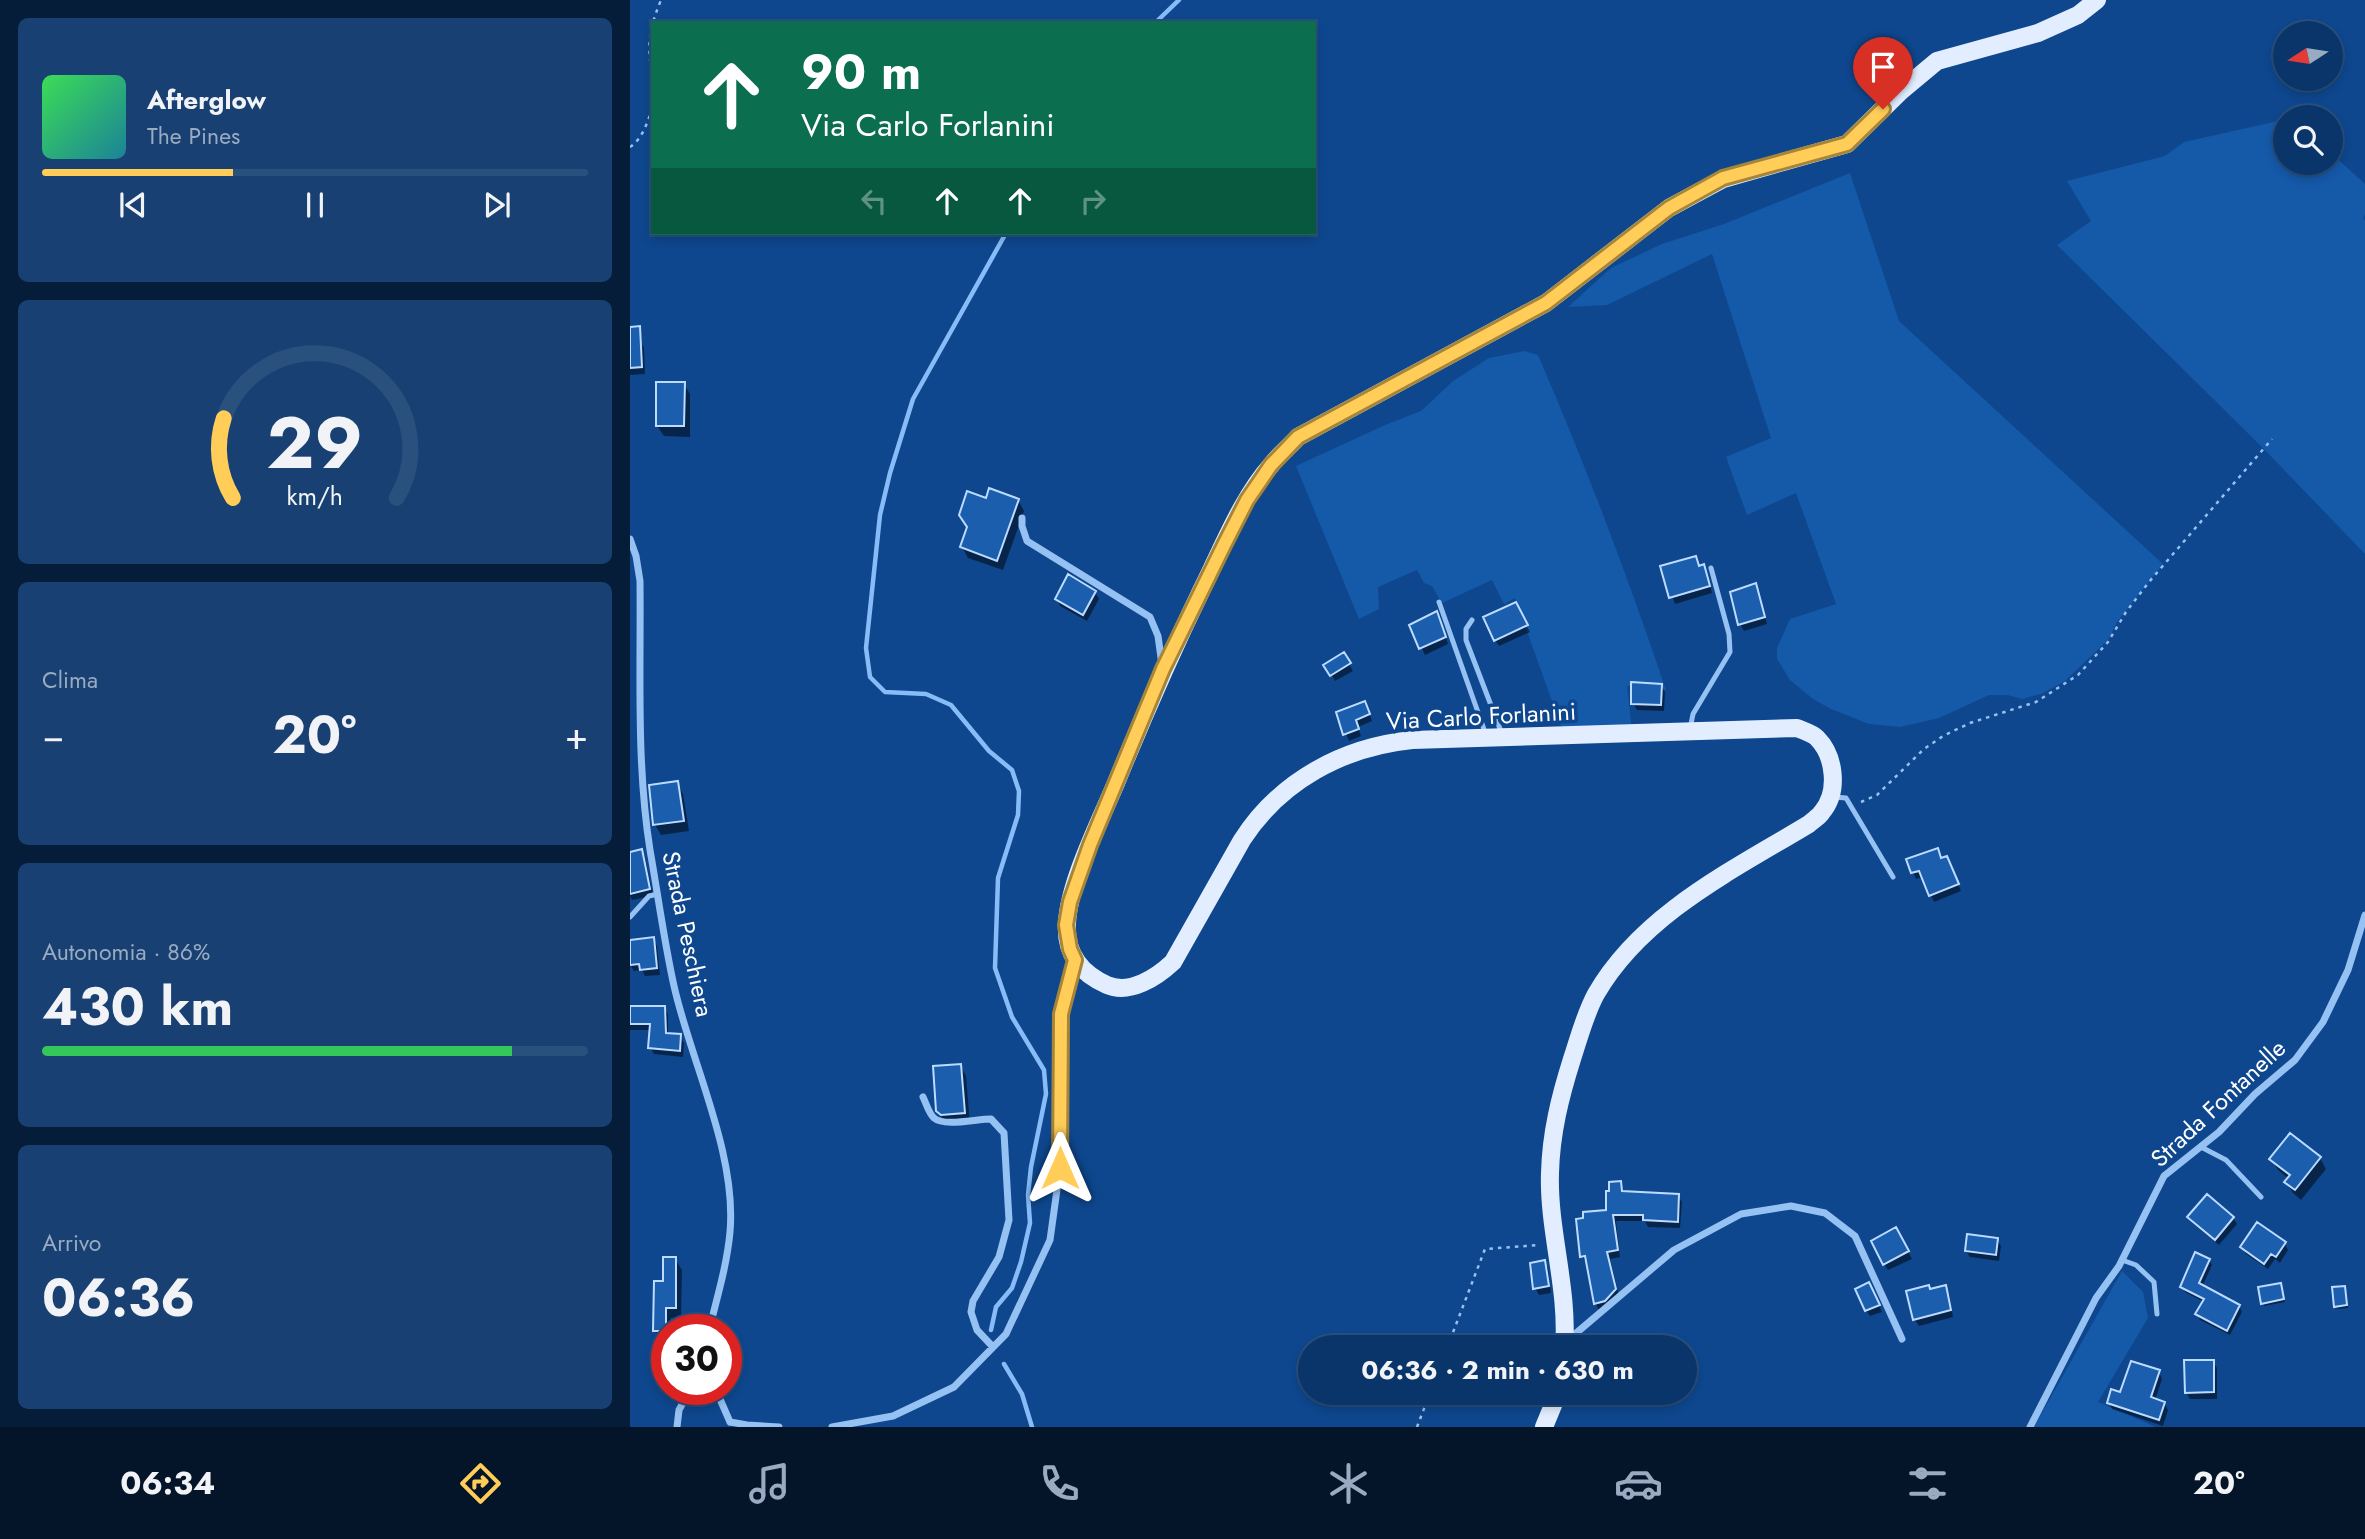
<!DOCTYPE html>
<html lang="it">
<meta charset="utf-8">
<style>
:root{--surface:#0a356a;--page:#184072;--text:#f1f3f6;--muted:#99abc1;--line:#2a507e;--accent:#ffcd58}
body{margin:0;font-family:Jost,sans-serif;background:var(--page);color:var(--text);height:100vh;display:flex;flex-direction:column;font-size:26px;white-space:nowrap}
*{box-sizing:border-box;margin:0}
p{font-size:23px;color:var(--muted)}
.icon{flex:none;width:38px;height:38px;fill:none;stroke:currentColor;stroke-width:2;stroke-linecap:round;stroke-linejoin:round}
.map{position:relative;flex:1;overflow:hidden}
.side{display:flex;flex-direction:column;gap:18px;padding:18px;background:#061d3a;width:630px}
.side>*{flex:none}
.hud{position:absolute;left:21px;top:21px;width:665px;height:214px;border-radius:0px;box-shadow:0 4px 10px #0003,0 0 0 2px var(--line);background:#0b6e4f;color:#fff;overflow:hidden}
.needle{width:46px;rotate:258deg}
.buttons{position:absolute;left:1643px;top:21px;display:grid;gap:14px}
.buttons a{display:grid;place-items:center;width:70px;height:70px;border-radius:50%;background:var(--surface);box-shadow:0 4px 10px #0003,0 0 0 2px var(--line);font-size:35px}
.speed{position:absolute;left:21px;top:1314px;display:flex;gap:14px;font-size:35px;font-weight:700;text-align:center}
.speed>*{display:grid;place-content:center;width:91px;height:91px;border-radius:50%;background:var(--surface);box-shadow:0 4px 10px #0003,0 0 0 2px var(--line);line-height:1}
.speed .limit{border:10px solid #d22;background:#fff;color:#111}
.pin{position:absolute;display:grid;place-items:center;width:60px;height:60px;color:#fff;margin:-72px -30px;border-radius:50% 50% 50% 0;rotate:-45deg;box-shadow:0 0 7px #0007}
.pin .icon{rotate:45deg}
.me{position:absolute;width:77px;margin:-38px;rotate:0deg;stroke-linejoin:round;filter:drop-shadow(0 0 5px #0008)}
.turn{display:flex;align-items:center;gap:24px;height:147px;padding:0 35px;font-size:32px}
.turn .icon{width:91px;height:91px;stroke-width:2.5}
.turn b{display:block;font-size:49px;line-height:60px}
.lanes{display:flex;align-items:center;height:66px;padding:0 35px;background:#0003;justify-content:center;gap:35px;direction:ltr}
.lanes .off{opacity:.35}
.big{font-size:52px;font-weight:700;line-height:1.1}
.side .widget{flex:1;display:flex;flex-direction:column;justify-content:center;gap:10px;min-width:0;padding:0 24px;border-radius:10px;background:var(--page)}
.side .dial{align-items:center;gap:0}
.dial svg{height:182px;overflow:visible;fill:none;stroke:var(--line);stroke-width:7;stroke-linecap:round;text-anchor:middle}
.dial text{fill:var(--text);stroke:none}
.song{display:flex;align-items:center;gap:21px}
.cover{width:84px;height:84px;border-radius:10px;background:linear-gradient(135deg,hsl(130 70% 55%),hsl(190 70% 35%))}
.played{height:7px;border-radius:4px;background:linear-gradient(90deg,var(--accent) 35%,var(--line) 35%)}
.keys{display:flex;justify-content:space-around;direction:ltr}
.heat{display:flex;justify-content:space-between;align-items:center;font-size:38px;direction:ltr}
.charge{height:10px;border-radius:5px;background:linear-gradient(90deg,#34c759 86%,var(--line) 0)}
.trip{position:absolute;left:668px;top:1335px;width:399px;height:70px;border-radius:35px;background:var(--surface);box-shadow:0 4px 10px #0003,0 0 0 2px var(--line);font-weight:700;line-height:70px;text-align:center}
.tabs{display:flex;height:112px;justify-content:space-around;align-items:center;background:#04152a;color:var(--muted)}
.tabs .icon{width:49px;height:49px}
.tabs .current{color:var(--accent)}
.tabs b{font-size:32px;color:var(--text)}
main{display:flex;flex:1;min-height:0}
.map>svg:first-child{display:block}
.green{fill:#1559a9}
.shadow{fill:#0007}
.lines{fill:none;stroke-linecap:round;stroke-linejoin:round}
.stream{stroke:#87bcf8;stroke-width:4.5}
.building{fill:#1b5eae;stroke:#bddbfe;stroke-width:2}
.path{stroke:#96c1f3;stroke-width:2.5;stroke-dasharray:3.5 5;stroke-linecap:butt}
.service{stroke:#96c1f3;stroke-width:5}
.minor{stroke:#96c1f3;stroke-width:7}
.primary{stroke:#e2eeff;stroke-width:18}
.route-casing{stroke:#a68539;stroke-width:18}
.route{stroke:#ffcd58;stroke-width:12}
.labels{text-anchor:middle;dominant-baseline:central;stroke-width:7;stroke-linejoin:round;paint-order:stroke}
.street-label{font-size:24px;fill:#fff;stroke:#0e478e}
</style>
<main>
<section class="side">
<div class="widget">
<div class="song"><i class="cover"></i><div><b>Afterglow</b><p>The Pines</p></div></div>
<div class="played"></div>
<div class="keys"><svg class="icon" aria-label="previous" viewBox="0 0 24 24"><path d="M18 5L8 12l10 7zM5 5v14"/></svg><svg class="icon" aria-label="pause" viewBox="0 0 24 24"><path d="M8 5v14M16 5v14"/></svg><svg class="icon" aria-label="next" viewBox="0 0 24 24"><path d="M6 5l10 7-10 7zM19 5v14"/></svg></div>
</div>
<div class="widget dial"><svg viewBox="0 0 100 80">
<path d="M14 69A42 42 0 1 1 86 69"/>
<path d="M14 69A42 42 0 0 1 10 34" stroke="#ffcd58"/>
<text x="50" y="56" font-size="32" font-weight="700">29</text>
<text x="50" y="72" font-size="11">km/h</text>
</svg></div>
<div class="widget"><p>Clima</p>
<div class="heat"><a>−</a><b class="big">20°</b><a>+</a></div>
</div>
<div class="widget"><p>Autonomia · 86%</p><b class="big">430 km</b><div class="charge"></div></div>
<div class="widget"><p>Arrivo</p><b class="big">06:36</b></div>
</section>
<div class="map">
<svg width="1735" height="1427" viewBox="0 0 1735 1427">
<rect width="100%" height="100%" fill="#0e478e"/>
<path class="green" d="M 1653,120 L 1656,121 L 1656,163 L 1701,163 L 1701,153 L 1735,184 L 1735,214 L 1733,219 L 1735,220 L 1735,554 L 1633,448 L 1427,245 L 1461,221 L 1437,181 L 1535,156 L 1554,142 Z
M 1220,173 L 1269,321 L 1533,564 L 1487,622 L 1478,640 L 1435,681 L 1411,694 L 1392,699 L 1378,695 L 1359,695 L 1309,718 L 1270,727 L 1239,724 L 1201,709 L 1183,699 L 1160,680 L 1147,659 L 1147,648 L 1160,619 L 1206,604 L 1166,493 L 1117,515 L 1096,457 L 1141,438 L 1082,254 L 977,305 L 938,307 L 981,268 L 1032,244 L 1094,224 Z
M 894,351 L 908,355 C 956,466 998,577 1036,690 L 997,686 L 1002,730 L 932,729 L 885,598 L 874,604 L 862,580 L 812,603 L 802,586 L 794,583 L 787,570 L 748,587 L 749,609 L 729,619 L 666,466 L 755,425 L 791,411 L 823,381 L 859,358 Z
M 1492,1271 L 1513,1292 L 1518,1318 L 1468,1402 L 1526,1427 L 1404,1427 Z"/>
<path class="shadow" d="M 0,341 L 10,341 L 14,348 L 15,374 L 0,375 Z
M 54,384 L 60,394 L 60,437 L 34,436 L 27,426 Z
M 357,500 L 388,500 L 394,511 L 373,570 L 338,558 L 332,547 Z
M 1065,558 L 1070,567 L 1073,566 L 1077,573 L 1082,593 L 1045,604 L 1032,567 Z
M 1126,586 L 1137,624 L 1114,631 L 1110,624 Z
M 465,592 L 469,599 L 457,621 L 430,606 L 427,599 Z
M 885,605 L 900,632 L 869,646 L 865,640 Z
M 810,620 L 818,644 L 795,655 L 781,626 Z
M 713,654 L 723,671 L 705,681 L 696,665 Z
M 1031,685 L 1035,692 L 1034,711 L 1007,710 L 1003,703 Z
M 738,710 L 742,721 L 728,727 L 731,736 L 719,741 L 708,713 Z
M 47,783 L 53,794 L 59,831 L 31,835 L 25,825 Z
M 1307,850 L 1312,860 L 1320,865 L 1331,891 L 1304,902 L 1293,877 L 1286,879 L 1278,860 Z
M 11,851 L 15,857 L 23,896 L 2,900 L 0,896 L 0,854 Z
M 23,939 L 27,946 L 30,975 L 15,976 L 12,970 L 4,971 L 0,965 L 0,942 Z
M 34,1007 L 38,1014 L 38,1035 L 50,1036 L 54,1043 L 53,1057 L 24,1054 L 20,1047 L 21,1030 L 0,1030 L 0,1008 Z
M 330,1065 L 336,1076 L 340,1124 L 314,1122 L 308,1110 Z
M 1690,1158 L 1696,1169 L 1671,1200 L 1663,1193 L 1656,1182 L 1659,1179 L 1648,1170 L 1642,1159 Z
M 990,1183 L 994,1193 L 1048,1196 L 1052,1202 L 1050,1228 L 1018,1227 L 1015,1221 L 986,1221 L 990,1257 L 980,1259 L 989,1296 L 969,1310 L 965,1303 L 958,1262 L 956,1263 L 952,1256 L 978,1212 Z
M 1559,1217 L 1603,1218 L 1607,1224 L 1589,1245 L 1563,1223 Z
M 1266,1229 L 1282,1259 L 1258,1270 L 1254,1264 Z
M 1367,1240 L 1371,1246 L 1369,1261 L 1340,1257 L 1336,1251 Z
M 1654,1243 L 1658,1250 L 1650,1263 L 1645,1259 L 1638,1269 L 1616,1254 L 1612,1247 Z
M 45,1259 L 52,1270 L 51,1319 L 41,1318 L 41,1330 L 37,1330 L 37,1341 L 31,1341 L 25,1330 L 35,1283 Z
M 1579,1260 L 1582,1265 L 1572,1287 L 1609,1306 L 1612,1312 L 1600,1335 L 1570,1320 L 1567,1314 L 1574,1302 L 1555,1292 L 1552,1287 Z
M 914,1262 L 918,1268 L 921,1293 L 909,1295 L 905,1288 Z
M 1315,1287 L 1319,1294 L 1323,1317 L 1289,1326 L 1285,1320 Z
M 1652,1288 L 1655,1302 L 1634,1306 L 1633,1303 Z
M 1714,1288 L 1718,1308 L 1707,1309 L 1706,1306 Z
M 1242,1290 L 1252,1312 L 1240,1316 L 1236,1310 Z
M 1583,1362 L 1587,1368 L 1587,1399 L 1560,1399 L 1556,1392 Z
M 1529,1372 L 1532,1379 L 1525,1400 L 1534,1403 L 1538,1410 L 1533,1426 L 1482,1409 L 1479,1403 Z"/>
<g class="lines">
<path class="stream" d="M 525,23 L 549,0
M 361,1330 L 366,1307 L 382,1288 L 391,1262 L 400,1223 L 398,1195 L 401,1167 L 416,1094 L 414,1070 L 382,1017 L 365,968 L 368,878 L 388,815 L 389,791 L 382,770 L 359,751 L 321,705 L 296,694 L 255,692 L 240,677 L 236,648 L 250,515 L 260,473 L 283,399 L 376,233
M 374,1364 L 392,1394 L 402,1427"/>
</g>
<path class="building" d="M 10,326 L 12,367 L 0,368 L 0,327 Z
M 26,382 L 55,382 L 54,426 L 26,426 Z
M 359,488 L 389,499 L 367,561 L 330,547 L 337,527 L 329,515 L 337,491 L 356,498 Z
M 1066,556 L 1069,566 L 1074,564 L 1080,586 L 1039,598 L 1030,566 Z
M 438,574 L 466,591 L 453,615 L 425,599 Z
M 1126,583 L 1135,617 L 1108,625 L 1100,592 Z
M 886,602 L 898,625 L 864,641 L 853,617 Z
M 807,611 L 816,637 L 789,649 L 779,625 Z
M 714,652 L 721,663 L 700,676 L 693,665 Z
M 1001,682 L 1032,684 L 1031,705 L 1001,704 Z
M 735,701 L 740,714 L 726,720 L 729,729 L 713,735 L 706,712 Z
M 48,781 L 54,821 L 23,825 L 19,785 Z
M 1308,848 L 1311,858 L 1317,856 L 1329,884 L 1299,896 L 1289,871 L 1281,873 L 1276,859 Z
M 12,849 L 20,889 L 0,894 L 0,852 Z
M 24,937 L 27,968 L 10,970 L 9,964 L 0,965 L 0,940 Z
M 0,1006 L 35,1006 L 36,1033 L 51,1034 L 50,1051 L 18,1048 L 20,1024 L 0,1024 Z
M 331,1064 L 335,1113 L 311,1115 L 306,1111 L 303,1066 Z
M 1660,1133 L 1691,1157 L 1665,1190 L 1654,1182 L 1660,1175 L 1639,1159 Z
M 991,1181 L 992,1191 L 1049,1194 L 1048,1222 L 1013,1220 L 1013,1215 L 983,1215 L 988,1250 L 977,1252 L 986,1289 L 975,1301 L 964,1304 L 955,1256 L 950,1257 L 946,1219 L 953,1218 L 953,1212 L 976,1210 L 976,1191 L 979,1191 L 979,1182 Z
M 1577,1194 L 1604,1217 L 1585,1240 L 1557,1217 Z
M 1627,1222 L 1656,1242 L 1646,1257 L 1641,1254 L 1634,1264 L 1610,1247 Z
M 1266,1227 L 1279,1251 L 1253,1265 L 1241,1241 Z
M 1337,1234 L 1368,1238 L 1366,1255 L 1335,1251 Z
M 1565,1252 L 1580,1259 L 1569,1283 L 1610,1305 L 1597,1331 L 1565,1314 L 1574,1299 L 1550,1287 Z
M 33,1257 L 46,1257 L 46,1308 L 36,1308 L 36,1331 L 23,1331 L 24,1281 L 33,1281 Z
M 915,1260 L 919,1286 L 903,1289 L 900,1263 Z
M 1239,1282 L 1250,1305 L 1235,1311 L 1225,1289 Z
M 1651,1283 L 1654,1299 L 1631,1304 L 1628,1287 Z
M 1299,1285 L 1300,1289 L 1316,1285 L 1321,1310 L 1283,1320 L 1276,1291 Z
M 1715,1286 L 1717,1305 L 1704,1307 L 1702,1287 Z
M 1554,1360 L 1584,1360 L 1584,1392 L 1555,1393 Z
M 1501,1361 L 1530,1370 L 1521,1397 L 1535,1402 L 1529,1420 L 1477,1403 L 1481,1389 L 1490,1392 Z"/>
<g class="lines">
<path class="path" d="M 23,88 C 19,48 15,39 31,0
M 0,147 C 13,139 19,119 23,104
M 1231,802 L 1247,795 L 1294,749 L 1313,736 L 1340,723 L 1406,702 L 1448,675 L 1478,642 L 1496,612 L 1519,582 L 1642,439
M 817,1348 L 855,1249 L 909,1245
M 787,1427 L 800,1393"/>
<path class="service" d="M 809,602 L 856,735
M 842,620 L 836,629 L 836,640 L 872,734
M 1060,729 L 1063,714 L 1100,652 L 1099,634 L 1081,568
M 1204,797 L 1216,798 L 1263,877
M 0,917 L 19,896 L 28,894
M 1571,1147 L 1596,1160 L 1631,1197
M 1492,1260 L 1506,1265 L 1524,1282 L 1527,1314"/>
<path class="minor" d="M 392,518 L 392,526 L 397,541 L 520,617 L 528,636 L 532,665
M 0,539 L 6,556 L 10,581 C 11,671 6,761 20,850 C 28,895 34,941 44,986 C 61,1062 107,1153 100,1232 C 97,1265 87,1298 79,1330
M 293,1097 C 296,1103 299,1114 304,1118 C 314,1127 346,1119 361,1119 L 374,1133 L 379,1220 L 369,1257 L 343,1301 L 341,1312 L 347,1330 L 363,1347
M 938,1340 L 1044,1250 L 1111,1214 L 1161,1206 L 1195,1213 L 1225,1236 L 1272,1339
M 86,1390 L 100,1422
M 100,1422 L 117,1425 L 149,1427
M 47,1427 L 49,1410 L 60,1390
M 202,1427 L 263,1416 L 324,1387 L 376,1334 L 420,1240 L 430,1168 L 431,1014 L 445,961
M 1400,1427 L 1466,1298 L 1489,1266 L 1534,1176 L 1589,1132 L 1625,1094 L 1665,1060 L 1693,1022 L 1718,970 L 1735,915"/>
<path class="primary" d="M 934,1348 C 939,1290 918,1230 920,1173 C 921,1133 930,1097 942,1059 C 949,1038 955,1014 966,994 C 1012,914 1103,870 1179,824 C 1183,820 1189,817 1192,812 C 1209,792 1205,756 1187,738 C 1182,733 1174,731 1167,728 L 782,740 C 713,747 650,781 612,840 L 543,962 C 527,977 500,995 477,985 C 450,973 435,953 437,923 C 439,882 470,821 486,783 C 513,717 541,653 572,589 C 593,547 611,499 642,464 C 650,454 660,446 668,437 L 916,303 L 1039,208 L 1093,179 L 1217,144 L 1271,91 L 1307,61 L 1408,33 L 1448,15 L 1467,0
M 914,1427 L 928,1393"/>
</g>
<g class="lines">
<g class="route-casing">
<path id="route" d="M 430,1168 L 431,1014 L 445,960 L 440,949 L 436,925 L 440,902 L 460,845 L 533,669 L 594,545 L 617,500 L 641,465 L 668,437 L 916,303 L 1039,208 L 1093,178 L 1217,144 L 1253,109"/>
</g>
<use href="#route" class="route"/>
</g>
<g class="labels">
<g class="street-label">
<text transform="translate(851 716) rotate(-3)">Via Carlo Forlanini</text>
<text transform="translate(58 934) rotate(78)">Strada Peschiera</text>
<text transform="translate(1588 1103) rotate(-43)">Strada Fontanelle</text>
</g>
</g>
</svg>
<div class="buttons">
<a><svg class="needle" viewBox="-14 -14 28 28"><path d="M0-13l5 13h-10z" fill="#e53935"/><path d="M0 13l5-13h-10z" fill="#99abc1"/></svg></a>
<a><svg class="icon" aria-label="search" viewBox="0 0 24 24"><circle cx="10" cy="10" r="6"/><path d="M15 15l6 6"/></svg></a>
</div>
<div class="speed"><div class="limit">30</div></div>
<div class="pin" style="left:1253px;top:109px;background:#d93025"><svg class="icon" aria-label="arrive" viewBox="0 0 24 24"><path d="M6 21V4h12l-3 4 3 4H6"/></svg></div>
<svg class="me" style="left:430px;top:1168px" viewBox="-20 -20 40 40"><path d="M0-17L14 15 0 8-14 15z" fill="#ffcd58" stroke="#fff" stroke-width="4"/></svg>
<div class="trip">06:36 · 2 min · 630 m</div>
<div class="hud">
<div class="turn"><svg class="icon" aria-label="ahead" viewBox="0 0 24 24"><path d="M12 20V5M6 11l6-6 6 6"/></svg><div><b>90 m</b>Via Carlo Forlanini</div></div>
<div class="lanes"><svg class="icon off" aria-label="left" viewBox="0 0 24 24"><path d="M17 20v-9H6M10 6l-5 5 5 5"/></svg><svg class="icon" aria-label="ahead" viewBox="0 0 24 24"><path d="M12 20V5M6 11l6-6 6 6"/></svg><svg class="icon" aria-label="ahead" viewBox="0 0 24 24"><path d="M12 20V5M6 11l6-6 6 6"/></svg><svg class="icon off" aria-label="right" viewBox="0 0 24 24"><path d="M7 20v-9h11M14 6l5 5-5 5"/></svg></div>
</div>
</div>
</main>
<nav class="tabs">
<b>06:34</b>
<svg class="icon current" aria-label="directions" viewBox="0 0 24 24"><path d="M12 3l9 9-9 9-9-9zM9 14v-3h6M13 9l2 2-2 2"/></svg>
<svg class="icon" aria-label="music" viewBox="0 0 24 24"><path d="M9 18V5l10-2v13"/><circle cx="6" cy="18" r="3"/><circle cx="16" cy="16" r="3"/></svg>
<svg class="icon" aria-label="phone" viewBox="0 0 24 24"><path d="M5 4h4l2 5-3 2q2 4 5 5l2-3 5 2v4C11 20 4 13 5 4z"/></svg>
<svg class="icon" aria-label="climate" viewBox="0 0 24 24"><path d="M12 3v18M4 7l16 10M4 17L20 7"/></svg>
<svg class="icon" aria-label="car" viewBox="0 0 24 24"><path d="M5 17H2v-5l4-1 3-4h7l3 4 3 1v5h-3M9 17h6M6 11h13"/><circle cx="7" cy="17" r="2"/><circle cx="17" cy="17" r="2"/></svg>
<svg class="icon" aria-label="filters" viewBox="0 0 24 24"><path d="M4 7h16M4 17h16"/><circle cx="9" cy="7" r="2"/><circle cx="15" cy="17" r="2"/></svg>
<b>20°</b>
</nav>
